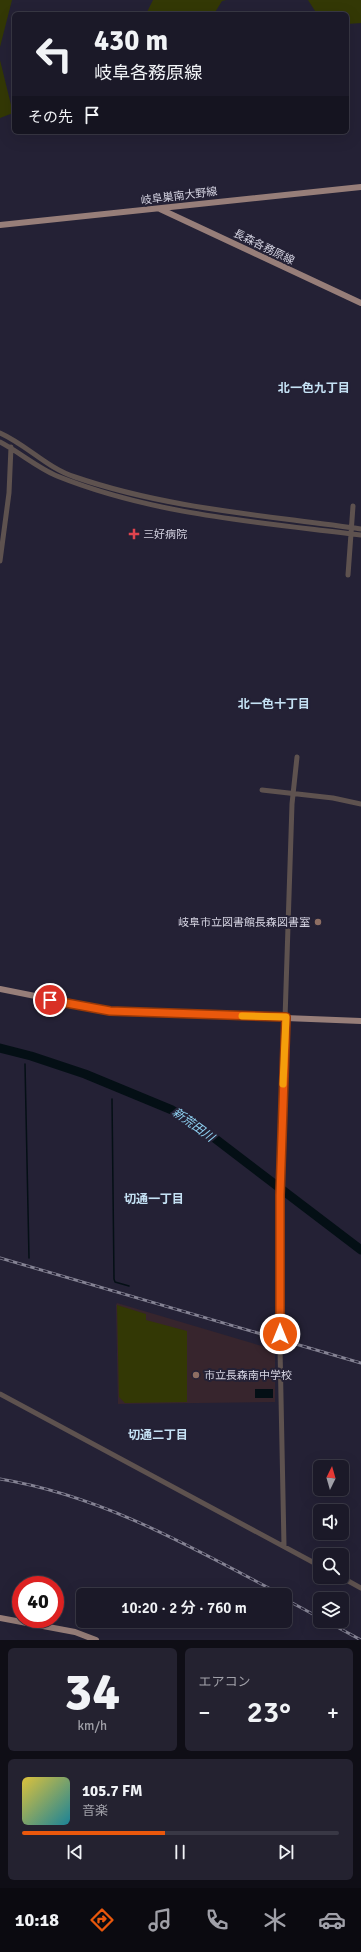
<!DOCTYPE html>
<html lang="ja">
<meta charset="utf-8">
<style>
:root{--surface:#1b1928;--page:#242230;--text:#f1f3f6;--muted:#a0a0a8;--line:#393845;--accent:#ea580c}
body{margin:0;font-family:Signika,"Noto Sans JP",sans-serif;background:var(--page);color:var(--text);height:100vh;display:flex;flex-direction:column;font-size:15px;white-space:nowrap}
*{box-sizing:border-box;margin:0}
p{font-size:13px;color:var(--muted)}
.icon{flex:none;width:22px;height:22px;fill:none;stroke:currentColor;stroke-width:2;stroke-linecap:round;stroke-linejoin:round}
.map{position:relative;height:1640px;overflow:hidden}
.drawer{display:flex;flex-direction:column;gap:8px;padding:8px;background:#0f0e16;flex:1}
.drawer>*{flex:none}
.top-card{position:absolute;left:12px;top:12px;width:337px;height:122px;border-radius:6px;box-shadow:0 4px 16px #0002,0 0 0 1px var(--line);background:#1b1928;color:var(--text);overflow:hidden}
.needle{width:26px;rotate:5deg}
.tools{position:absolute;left:313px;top:1460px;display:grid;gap:8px}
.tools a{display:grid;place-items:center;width:36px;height:36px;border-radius:6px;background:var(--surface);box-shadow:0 4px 16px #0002,0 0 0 1px var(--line);font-size:20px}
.speed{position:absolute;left:12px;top:1576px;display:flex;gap:8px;font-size:20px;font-weight:700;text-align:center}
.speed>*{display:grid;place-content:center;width:52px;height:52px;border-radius:50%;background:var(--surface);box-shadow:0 4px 16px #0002,0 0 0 1px var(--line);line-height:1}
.speed .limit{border:6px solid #d22;background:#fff;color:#111}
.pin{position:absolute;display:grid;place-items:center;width:34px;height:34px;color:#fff;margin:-17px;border:2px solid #fff;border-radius:50%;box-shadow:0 1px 4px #0007}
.me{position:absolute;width:44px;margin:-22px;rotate:0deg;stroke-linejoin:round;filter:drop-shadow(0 0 3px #0008)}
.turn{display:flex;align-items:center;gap:14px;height:84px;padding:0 16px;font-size:18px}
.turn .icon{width:52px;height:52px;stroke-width:2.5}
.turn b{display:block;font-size:28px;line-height:34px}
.then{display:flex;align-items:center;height:38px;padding:0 16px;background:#0003;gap:8px;font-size:15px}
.big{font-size:30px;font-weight:600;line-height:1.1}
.drawer .tile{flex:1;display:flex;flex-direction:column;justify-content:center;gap:6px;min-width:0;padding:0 14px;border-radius:6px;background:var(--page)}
.drawer .dial{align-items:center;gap:0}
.dial b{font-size:52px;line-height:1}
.song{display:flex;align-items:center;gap:12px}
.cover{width:48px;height:48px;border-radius:6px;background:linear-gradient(135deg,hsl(50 70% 55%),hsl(190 70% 35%))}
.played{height:4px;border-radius:2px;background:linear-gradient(90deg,var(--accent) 45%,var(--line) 45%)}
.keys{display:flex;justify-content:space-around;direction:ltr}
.heat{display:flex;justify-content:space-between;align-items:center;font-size:22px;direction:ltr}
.drawer .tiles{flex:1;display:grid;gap:8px;grid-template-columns:1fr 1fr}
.tile:last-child{grid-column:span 2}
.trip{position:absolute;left:76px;top:1588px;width:216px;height:40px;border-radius:6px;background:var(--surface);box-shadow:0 4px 16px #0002,0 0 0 1px var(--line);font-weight:600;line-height:40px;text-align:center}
.dock{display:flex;height:64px;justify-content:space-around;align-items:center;background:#0b0a10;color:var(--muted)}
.dock .icon{width:28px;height:28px}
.dock .active{color:var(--accent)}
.dock b{font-size:18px;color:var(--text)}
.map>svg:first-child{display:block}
.industrial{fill:#37252d}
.green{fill:#333805}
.water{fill:#040f15}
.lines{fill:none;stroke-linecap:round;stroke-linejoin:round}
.stream{stroke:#040f15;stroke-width:1.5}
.river{stroke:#040f15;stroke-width:9}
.minor{stroke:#5e524f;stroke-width:5}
.major{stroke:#977e79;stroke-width:6}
.rail-casing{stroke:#848293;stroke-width:3}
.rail{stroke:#242135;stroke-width:1.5;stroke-dasharray:4.5;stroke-linecap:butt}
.route-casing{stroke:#983908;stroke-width:10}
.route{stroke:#ea580c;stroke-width:7}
.slow{stroke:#f59e0b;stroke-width:7}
.health-dot{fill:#e0444e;stroke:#242135;stroke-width:1.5}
.education-dot{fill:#8d6e63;stroke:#242135;stroke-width:1.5}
.labels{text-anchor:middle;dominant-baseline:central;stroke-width:4;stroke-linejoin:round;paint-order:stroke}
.street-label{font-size:11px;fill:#d4d3e1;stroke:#242135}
.poi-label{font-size:11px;fill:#d4d3e1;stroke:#242135;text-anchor:start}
.neighbourhood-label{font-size:12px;font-weight:bold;fill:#c5e1f4;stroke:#242135}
.water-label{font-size:12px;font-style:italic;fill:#8fd2f3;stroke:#242135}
</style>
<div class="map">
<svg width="361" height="1640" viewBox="0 0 361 1640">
<rect width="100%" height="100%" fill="#242135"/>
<path class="industrial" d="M 117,1303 L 275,1350 L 275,1402 L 118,1404 L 116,1305 Z"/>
<path class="green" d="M 0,0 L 12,0 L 0,47 Z
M 153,0 L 226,0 L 222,1 L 214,14 L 146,14 Z
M 308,0 L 361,0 L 361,23 L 347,24 L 347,14 L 317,14 Z
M 0,60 L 13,113 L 0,118 Z
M 117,1305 L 146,1314 L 146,1320 L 187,1331 L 187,1402 L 125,1403 L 119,1397 Z"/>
<path class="water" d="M 255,1389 L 273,1389 L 273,1398 L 255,1398 Z"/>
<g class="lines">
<path class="stream" d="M 25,1064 L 29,1258
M 112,1099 L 114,1279 L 115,1282 L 129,1286"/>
<path class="river" d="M 0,1048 L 31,1056 L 85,1074 L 172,1110 L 213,1137 L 361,1250"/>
<path class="minor" d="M 0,433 C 27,445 47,468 75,477 C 168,509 265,515 361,529
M 0,442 C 19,452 38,468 57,476 C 154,515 258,522 361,535
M 0,561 L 9,493 L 11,447
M 348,575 L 353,506
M 262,790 L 333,798 L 361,804
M 280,1334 L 280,1172 L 292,804 L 297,757
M 280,1348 L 284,1546
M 0,1394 L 320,1566
M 341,1577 L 361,1588"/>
<path class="major" d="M 160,209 L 361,303
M 0,225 L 361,187
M 0,989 L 110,1011 L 361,1021
M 0,1618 L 75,1632 L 96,1640"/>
<g class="rail-casing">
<path id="rail" d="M 0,1258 L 361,1363
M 0,1479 C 103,1496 191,1547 282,1595
M 285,1599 L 320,1618
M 326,1621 L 361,1640"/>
</g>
<use href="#rail" class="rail"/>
</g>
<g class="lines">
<g class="route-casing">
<path id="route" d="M 50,1000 L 110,1011 L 286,1017 L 280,1195 L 280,1334"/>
</g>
<use href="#route" class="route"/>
<path class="slow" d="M 242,1016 L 286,1017 L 283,1084"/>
</g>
<path class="health-dot" d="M132 528h4v4h4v4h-4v4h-4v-4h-4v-4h4z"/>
<g class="education-dot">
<circle cx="318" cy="922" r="4"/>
<circle cx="196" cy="1375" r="4"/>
</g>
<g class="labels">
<g class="street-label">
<text transform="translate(179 196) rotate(-7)">岐阜巣南大野線</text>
<text transform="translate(264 247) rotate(26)">長森各務原線</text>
</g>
<g class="poi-label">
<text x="143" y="534">三好病院</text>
<text x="310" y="922" text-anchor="end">岐阜市立図書館長森図書室</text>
<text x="204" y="1375">市立長森南中学校</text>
</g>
<g class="neighbourhood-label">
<text x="314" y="388">北一色九丁目</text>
<text x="274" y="704">北一色十丁目</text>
<text x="154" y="1199">切通一丁目</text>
<text x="158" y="1435">切通二丁目</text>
</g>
<g class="water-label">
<text transform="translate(193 1125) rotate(36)">新荒田川</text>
</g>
</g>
</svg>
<div class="tools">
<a><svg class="needle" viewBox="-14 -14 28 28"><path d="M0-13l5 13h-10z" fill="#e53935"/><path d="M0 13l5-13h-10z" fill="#a0a0a8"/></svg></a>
<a><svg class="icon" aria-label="sound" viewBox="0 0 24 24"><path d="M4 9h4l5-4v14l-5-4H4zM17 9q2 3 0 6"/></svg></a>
<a><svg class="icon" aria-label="search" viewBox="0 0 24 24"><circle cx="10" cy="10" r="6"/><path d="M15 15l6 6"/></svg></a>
<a><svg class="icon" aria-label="layers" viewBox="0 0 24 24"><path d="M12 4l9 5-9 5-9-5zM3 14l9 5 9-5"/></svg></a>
</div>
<div class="speed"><div class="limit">40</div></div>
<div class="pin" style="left:50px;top:1000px;background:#d93025"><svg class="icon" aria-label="arrive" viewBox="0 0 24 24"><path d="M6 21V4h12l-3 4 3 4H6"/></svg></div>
<svg class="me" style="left:280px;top:1334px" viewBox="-20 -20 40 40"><circle r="17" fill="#ea580c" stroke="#fff" stroke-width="3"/><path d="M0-11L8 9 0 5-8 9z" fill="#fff"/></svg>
<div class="trip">10:20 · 2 分 · 760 m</div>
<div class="top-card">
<div class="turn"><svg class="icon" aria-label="left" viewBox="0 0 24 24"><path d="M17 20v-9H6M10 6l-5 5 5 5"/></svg><div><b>430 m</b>岐阜各務原線</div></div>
<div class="then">その先<svg class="icon" aria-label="arrive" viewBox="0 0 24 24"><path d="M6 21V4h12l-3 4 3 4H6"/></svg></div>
</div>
</div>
<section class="drawer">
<div class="tiles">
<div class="tile dial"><b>34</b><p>km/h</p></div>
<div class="tile"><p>エアコン</p>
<div class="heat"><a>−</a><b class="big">23°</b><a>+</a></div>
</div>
<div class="tile">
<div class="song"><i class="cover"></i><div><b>105.7 FM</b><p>音楽</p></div></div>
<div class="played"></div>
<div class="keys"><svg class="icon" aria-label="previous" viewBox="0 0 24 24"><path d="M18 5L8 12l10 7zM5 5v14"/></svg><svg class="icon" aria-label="pause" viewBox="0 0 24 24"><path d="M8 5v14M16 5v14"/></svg><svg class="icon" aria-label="next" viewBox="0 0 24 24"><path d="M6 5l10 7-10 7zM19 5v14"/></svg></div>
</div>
</div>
</section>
<nav class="dock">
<b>10:18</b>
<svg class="icon active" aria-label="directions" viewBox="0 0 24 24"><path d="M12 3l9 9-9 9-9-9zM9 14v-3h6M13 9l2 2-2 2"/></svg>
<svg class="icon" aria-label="music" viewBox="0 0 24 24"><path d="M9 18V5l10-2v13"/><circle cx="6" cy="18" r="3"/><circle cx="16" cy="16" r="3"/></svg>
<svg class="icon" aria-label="phone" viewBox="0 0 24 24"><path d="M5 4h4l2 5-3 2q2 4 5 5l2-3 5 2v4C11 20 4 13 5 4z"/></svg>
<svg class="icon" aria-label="climate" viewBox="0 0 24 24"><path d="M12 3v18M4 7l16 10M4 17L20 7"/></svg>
<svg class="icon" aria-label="car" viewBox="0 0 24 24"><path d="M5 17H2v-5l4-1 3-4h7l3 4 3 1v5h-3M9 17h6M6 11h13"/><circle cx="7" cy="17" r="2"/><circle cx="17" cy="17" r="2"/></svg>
</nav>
